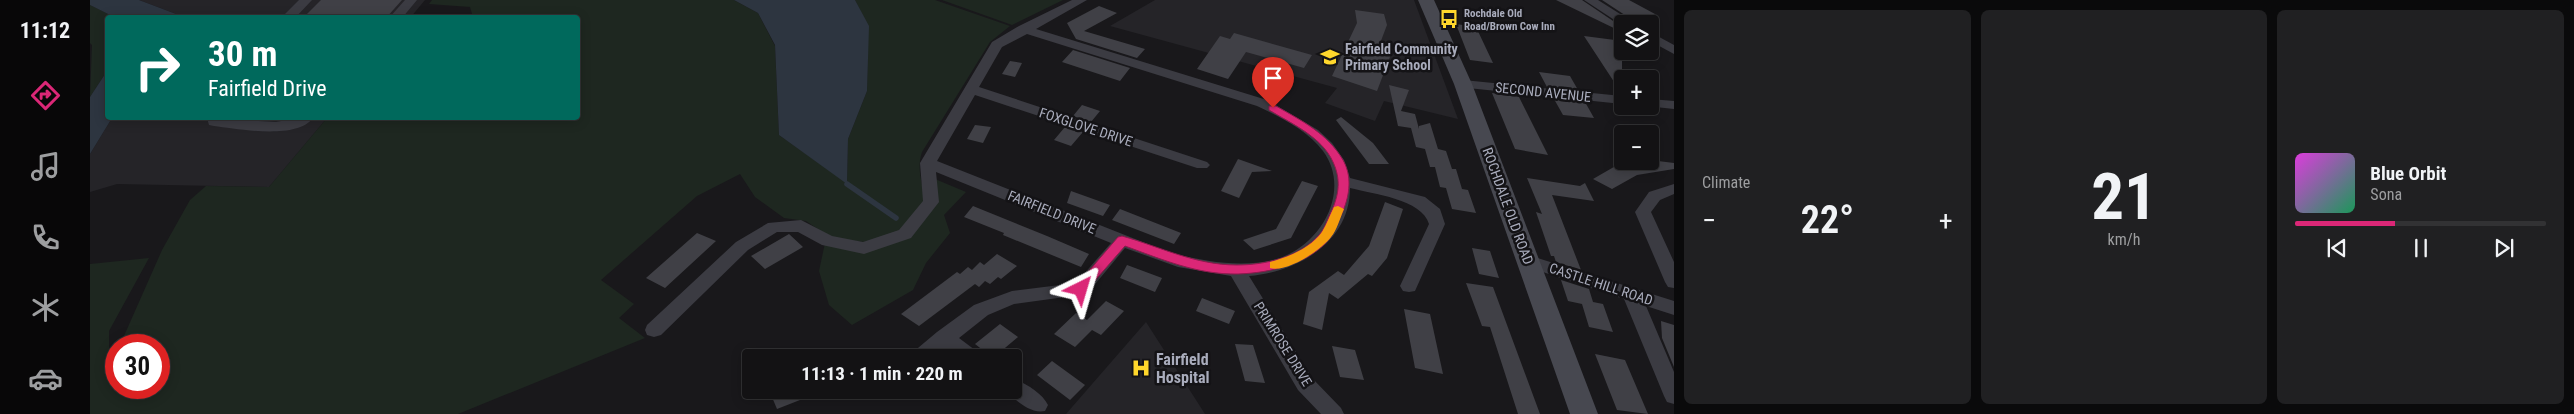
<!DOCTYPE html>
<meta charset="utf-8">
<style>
:root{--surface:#131214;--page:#202022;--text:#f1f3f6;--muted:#9d9ea0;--line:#323234;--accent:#db2777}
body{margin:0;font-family:"Roboto Condensed",sans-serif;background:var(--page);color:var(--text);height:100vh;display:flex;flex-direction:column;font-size:19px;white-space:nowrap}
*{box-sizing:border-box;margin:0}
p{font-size:16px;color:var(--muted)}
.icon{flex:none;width:28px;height:28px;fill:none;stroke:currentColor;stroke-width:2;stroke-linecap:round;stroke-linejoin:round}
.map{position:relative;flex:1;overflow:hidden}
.drawer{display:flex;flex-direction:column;gap:10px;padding:10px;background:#0a0a0b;width:900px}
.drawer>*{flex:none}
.hud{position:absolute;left:15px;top:15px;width:475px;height:105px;border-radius:5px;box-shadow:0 2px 12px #0003,0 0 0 1px var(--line);background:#00695c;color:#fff;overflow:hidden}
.tools{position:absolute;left:1524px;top:15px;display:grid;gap:10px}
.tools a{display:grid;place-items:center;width:45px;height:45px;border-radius:5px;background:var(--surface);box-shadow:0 2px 12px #0003,0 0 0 1px var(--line);font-size:25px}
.speed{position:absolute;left:15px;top:334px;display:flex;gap:10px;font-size:25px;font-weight:700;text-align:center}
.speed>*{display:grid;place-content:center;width:65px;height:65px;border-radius:50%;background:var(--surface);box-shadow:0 2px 12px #0003,0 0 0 1px var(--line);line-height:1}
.speed .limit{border:8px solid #d22;background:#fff;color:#111}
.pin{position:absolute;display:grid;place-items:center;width:42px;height:42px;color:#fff;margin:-51px -21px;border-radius:50% 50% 50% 0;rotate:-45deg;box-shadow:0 0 5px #0007}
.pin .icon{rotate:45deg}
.me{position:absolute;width:55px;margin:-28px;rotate:40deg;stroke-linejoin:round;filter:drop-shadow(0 0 4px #0008)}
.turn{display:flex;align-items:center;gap:18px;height:105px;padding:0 20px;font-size:22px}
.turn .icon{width:65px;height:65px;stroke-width:2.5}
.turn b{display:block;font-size:35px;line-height:42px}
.big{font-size:38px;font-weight:700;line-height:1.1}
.drawer .tile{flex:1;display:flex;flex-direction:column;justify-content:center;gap:8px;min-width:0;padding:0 18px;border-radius:8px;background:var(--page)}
.drawer .dial{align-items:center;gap:0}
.dial b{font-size:65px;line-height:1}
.song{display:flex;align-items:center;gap:15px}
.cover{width:60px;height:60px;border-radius:8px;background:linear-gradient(135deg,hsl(300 70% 55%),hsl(150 70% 35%))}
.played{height:5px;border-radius:2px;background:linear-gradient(90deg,var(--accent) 40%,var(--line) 40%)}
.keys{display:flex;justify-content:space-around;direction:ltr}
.heat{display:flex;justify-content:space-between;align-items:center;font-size:28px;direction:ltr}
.drawer .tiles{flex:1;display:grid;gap:10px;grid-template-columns:repeat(3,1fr)}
.trip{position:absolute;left:652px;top:349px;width:280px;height:50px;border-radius:5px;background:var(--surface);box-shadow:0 2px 12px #0003,0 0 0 1px var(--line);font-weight:700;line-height:50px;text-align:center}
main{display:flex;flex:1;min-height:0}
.menu{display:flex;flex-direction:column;width:90px;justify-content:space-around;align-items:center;background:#080708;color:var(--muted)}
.menu .icon{width:35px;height:35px}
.menu .current{color:var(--accent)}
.menu b{font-size:22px;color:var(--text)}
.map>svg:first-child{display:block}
.built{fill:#252428}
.green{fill:#1e2720}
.water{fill:#2d3540}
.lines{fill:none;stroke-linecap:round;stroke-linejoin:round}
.stream{stroke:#2d3540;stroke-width:5.5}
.building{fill:#404046}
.minor{fill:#3b3b42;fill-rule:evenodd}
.secondary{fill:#474850;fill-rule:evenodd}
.route{fill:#db2777;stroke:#8e194d}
.slow{fill:#f59e0b}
.labels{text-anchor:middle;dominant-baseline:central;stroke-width:5;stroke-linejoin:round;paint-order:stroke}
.far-poi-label{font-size:11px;font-weight:bold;fill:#a9acbc;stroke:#141316;text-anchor:start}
.poi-label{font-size:14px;font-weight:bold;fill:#a9acbc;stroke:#141316;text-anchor:start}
.street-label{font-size:14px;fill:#a9acbc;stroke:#141316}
.near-poi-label{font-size:16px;font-weight:bold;fill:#a9acbc;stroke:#141316;text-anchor:start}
</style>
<main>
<nav class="menu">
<b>11:12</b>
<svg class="icon current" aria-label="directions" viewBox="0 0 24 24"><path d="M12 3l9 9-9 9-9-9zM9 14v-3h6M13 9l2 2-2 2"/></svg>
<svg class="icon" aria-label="music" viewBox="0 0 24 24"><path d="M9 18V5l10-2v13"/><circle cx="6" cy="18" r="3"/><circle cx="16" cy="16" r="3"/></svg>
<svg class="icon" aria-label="phone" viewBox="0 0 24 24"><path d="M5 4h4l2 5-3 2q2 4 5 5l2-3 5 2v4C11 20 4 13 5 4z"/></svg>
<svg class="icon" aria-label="climate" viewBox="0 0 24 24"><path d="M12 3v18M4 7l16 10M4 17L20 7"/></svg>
<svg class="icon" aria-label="car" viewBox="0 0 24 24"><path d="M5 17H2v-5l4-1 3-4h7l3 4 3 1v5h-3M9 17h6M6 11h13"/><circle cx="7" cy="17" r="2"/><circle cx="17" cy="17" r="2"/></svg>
</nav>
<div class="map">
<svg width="1584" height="414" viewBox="0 0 1584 414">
<rect width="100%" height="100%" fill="#19181b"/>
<path class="built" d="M 49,0 L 335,0 L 320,18 L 94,17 Z
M 1065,0 L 1324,0 L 1368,119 L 1294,101 L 1285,121 L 1235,103 L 1247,88 L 1020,26 Z
M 22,118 L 237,118 L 179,187 L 27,184 L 0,192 L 0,154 Z
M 1056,322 L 1115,414 L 976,414 Z"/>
<path class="green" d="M 342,0 L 644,0 L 668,13 L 685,46 L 689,135 L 757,183 L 758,139 L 777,91 L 778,26 L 765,0 L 845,0 L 920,26 L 900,42 L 832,152 C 826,170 833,183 835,202 L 812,231 L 774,242 L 741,238 L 716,221 L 694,218 L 665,197 L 650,174 L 607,196 L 511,280 L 544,304 L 529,318 L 555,338 L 368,414 L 0,414 L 0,264 L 59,258 L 19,331 L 19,367 L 26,353 L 26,388 L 69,388 L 69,345 L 30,345 L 72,250 L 100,200 L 116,186 L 179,187 L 237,118 L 488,118 L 488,18 L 377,17 L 382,14 L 380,7 L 339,4 Z
M 852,0 L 973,0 L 922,25 Z
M 0,5 L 24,17 L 18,18 L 17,71 L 0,97 L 2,45 L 0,43 Z
M 845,179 L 876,192 L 854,215 L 860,233 L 836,263 L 823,290 L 762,325 L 739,305 L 729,271 L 735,243 L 775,252 L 818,235 Z"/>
<path class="water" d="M 0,0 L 49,0 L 94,17 L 24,17 L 0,5 Z
M 644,0 L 765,0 L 779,26 L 777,91 L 758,139 L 757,184 L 689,135 L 685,45 L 668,13 Z
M 17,71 L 18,118 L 22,118 L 0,154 L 0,97 Z"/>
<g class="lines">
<path class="stream" d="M 757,184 L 806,218"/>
</g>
<path class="building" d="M 231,0 L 312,0 L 296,18 L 213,18 Z
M 1466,0 L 1492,0 L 1532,27 L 1532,32 Z
M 1512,0 L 1539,0 L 1565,14 L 1560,14 L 1567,18 L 1544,21 Z
M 1009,6 L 1027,13 L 994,31 L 1055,49 L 1047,58 L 986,39 L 977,23 Z
M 1265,10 L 1294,14 L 1297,25 L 1289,46 L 1303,49 L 1287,91 L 1242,76 L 1267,23 Z
M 1366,24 L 1386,27 L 1403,63 L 1380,60 Z
M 1144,33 L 1222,55 L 1214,68 L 1156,52 L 1138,79 L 1107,69 L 1130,36 L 1140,39 Z
M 1494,36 L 1525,40 L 1532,52 L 1532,94 Z
M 983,50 L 1040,68 L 1030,81 L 972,62 Z
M 920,61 L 932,63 L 925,77 L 912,74 Z
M 1449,72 L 1480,76 L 1488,90 L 1457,87 Z
M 1299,85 L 1319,90 L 1311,111 L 1325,114 L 1329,129 L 1329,126 L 1340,123 L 1348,149 L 1356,151 L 1362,169 L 1366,169 L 1372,189 L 1378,190 L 1386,213 L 1362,209 L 1356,188 L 1350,187 L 1345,167 L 1340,167 L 1335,149 L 1326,147 L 1321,128 L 1308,126 Z
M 1402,93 L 1429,97 L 1458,155 L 1425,149 Z
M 1464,99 L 1495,102 L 1504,118 L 1473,115 Z
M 992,105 L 1010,111 L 1001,122 L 983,116 Z
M 1251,117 L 1283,143 L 1299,164 L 1279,164 L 1246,120 Z
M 885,125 L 901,127 L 893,143 L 877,139 Z
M 975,127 L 993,132 L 981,146 L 964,140 Z
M 1148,159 L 1182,171 L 1162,172 L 1149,198 L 1131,191 Z
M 1560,160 L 1584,163 L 1584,169 L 1547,175 L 1522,189 L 1503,179 L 1529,164 Z
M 1437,178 L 1490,186 L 1495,183 L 1504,201 L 1462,195 L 1491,270 L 1466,262 L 1464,256 L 1461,256 L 1446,212 L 1452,214 Z
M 1212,181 L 1228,186 L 1201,238 L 1164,250 L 1153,240 L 1186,229 Z
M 981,191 L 1020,205 L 1013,216 L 977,203 Z
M 1295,202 L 1313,209 L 1297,258 L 1282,276 L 1278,274 L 1248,299 L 1239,293 L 1232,330 L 1213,324 L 1219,292 L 1248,271 L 1254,275 L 1279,246 Z
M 883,206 L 957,236 L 999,254 L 991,267 L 913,235 L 914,233 L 874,217 Z
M 1030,209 L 1091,233 L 1084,244 L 1022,220 Z
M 607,233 L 626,241 L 575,288 L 556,278 Z
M 699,234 L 713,247 L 675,269 L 661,256 Z
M 1382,248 L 1400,251 L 1409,278 L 1389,274 Z
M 907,254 L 927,266 L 911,279 L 908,277 L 900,284 L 895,281 L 889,287 L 885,284 L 829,326 L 811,314 L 867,272 L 870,274 L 878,267 L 882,270 L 890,262 L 894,265 Z
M 1037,265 L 1072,278 L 1065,292 L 1030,278 Z
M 1471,280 L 1499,289 L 1503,302 L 1513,304 L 1523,332 L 1499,327 L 1492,304 L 1478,301 Z
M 1376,283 L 1403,287 L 1450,414 L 1428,414 L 1400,327 L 1392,326 Z
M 1112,298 L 1145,311 L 1139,324 L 1106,311 Z
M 1016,301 L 1034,311 L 1011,335 L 1002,330 L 985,347 L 964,334 L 986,313 L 997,320 Z
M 1314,309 L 1340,314 L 1353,374 L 1325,368 Z
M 1571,321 L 1584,325 L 1584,367 L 1572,338 Z
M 910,324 L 928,337 L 903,358 L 885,344 Z
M 1145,344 L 1163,345 L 1175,383 L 1155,381 Z
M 1242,346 L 1265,350 L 1274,380 L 1250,377 Z
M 1505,354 L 1535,360 L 1558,414 L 1527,410 Z
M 962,361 L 995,385 L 980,400 L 947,375 Z
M 679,390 L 733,390 L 733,391 L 687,409 Z"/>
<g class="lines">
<path class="minor" d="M 209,0 L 222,0 L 205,18 L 191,18 Z
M 315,0 L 327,0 L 312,18 L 299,18 Z
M 982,0 L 997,0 L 946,29 L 1177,100 L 1228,130 L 1242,143 L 1254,160 L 1260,178 L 1335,197 L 1350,209 L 1355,224 L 1325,291 L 1319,292 L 1313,291 L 1310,286 L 1339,224 C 1332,199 1283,194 1260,188 C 1260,242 1208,272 1159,276 L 1222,378 L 1251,408 L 1254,414 L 1231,414 L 1208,390 L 1141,276 L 1088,267 L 1035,248 L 997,294 L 924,304 L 898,315 L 869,338 L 889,353 L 891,358 L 867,358 L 855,348 L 843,358 L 820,358 L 822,353 L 847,332 L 884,305 L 922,291 L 986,283 L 1021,243 L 846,172 L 849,202 L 821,238 L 774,254 L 732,245 L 708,232 L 687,232 L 658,250 L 571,335 L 564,337 L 557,335 L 555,330 L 557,325 L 646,242 L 678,223 L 711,220 L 742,236 L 773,242 L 809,230 L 833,201 L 830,163 L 902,42 L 929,26 ZM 937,34 L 1167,106 C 1190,117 1217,130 1233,151 C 1263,192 1229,249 1183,260 C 1149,268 1112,261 1078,252 L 847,161 L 885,95 L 1107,168 L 1117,168 L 1120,165 L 1117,162 L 889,87 L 912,47 Z
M 1494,0 L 1508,0 L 1546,24 L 1532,25 Z
M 1560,32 L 1584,45 L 1584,54 L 1560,41 Z
M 1373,80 L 1532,96 L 1532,104 L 1368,87 L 1366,84 L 1368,81 Z
M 1560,99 L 1584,101 L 1584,109 L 1556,106 L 1560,106 Z
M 117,118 L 186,122 L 207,118 L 223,118 C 207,140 148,129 124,126 L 119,125 Z
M 1584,184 L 1584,194 L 1570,200 L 1561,212 L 1584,262 L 1584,288 L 1578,287 L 1575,282 L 1545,212 L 1559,192 Z
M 1438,255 L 1584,301 L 1584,315 L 1556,306 L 1584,372 L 1584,404 L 1577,402 L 1574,396 L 1534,299 L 1432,265 L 1429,261 L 1432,257 Z
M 924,379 C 936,383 953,394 958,405 L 955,411 C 940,414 928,401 917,393 L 915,390 L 924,390 Z"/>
<path class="secondary" d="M 1328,0 L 1344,0 L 1382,84 L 1508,414 L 1480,414 L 1364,84 Z"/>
</g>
<path class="route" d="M 1179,106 L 1186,106 C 1212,121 1237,133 1253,160 C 1262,176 1260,194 1253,211 C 1249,219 1246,230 1240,238 C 1219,264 1180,273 1148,274 C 1108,275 1071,259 1035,246 L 995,292 L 986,292 L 984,289 L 986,286 L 1028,237 L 1032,236 C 1071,247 1105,265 1147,265 C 1175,265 1211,257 1230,234 C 1235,228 1238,218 1242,210 C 1249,194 1251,179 1243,162 C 1232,137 1202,124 1179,110 Z"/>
<path class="slow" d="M 1248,206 L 1254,209 C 1250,218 1247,230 1241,237 C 1231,250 1197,273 1180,268 L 1180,262 C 1198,257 1221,248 1232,232 C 1237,224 1240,215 1244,207 Z"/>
<defs>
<g id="bus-bare" transform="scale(1.5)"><path d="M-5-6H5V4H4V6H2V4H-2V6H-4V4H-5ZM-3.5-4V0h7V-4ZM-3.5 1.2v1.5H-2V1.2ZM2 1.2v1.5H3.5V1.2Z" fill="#ffd72c" stroke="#141316" stroke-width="2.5" paint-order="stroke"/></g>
<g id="school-bare" transform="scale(1.5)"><path d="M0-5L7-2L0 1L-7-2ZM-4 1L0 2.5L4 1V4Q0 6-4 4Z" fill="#ffd72c" stroke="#141316" stroke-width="2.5" paint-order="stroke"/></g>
<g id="hospital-bare" transform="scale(1.5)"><path d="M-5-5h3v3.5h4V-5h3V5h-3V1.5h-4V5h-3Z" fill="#ffd72c" stroke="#141316" stroke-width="2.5" paint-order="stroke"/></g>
</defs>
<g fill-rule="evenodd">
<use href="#bus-bare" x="1359" y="19"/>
<use href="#school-bare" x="1240" y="57"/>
<use href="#hospital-bare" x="1051" y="368"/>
</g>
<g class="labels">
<g class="far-poi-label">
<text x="1374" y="13">Rochdale Old<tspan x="1374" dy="13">Road/Brown Cow Inn</tspan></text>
</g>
<g class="poi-label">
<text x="1255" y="49">Fairfield Community<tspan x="1255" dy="16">Primary School</tspan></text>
</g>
<g class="street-label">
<text transform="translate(1453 92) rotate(6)">SECOND AVENUE</text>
<text transform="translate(996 127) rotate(18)">FOXGLOVE DRIVE</text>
<text transform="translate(1418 206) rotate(70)">ROCHDALE OLD ROAD</text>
<text transform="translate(962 212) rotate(22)">FAIRFIELD DRIVE</text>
<text transform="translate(1511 284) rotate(18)">CASTLE HILL ROAD</text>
<text transform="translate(1193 344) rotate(58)">PRIMROSE DRIVE</text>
</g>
<g class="near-poi-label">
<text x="1066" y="359">Fairfield<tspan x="1066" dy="18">Hospital</tspan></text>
</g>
</g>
</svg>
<div class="tools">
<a><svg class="icon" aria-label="layers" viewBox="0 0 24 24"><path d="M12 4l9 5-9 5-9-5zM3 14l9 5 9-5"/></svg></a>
<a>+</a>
<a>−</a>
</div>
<div class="speed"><div class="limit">30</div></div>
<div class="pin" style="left:1183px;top:108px;background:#d93025"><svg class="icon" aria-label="arrive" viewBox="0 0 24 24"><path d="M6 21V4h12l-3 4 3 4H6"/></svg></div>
<svg class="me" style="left:991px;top:289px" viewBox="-20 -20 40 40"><path d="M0-17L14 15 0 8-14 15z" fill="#db2777" stroke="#fff" stroke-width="4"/></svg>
<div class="trip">11:13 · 1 min · 220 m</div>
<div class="hud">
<div class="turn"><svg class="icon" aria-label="right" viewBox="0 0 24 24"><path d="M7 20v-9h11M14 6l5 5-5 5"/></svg><div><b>30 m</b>Fairfield Drive</div></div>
</div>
</div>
<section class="drawer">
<div class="tiles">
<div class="tile"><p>Climate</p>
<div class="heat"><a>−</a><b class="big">22°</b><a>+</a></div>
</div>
<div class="tile dial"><b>21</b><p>km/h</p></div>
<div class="tile">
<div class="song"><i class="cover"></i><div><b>Blue Orbit</b><p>Sona</p></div></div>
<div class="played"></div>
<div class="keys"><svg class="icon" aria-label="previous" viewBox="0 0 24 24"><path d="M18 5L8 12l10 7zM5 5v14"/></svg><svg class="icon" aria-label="pause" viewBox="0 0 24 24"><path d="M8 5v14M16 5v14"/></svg><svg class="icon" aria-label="next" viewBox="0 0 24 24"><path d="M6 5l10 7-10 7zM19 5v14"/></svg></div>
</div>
</div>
</section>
</main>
